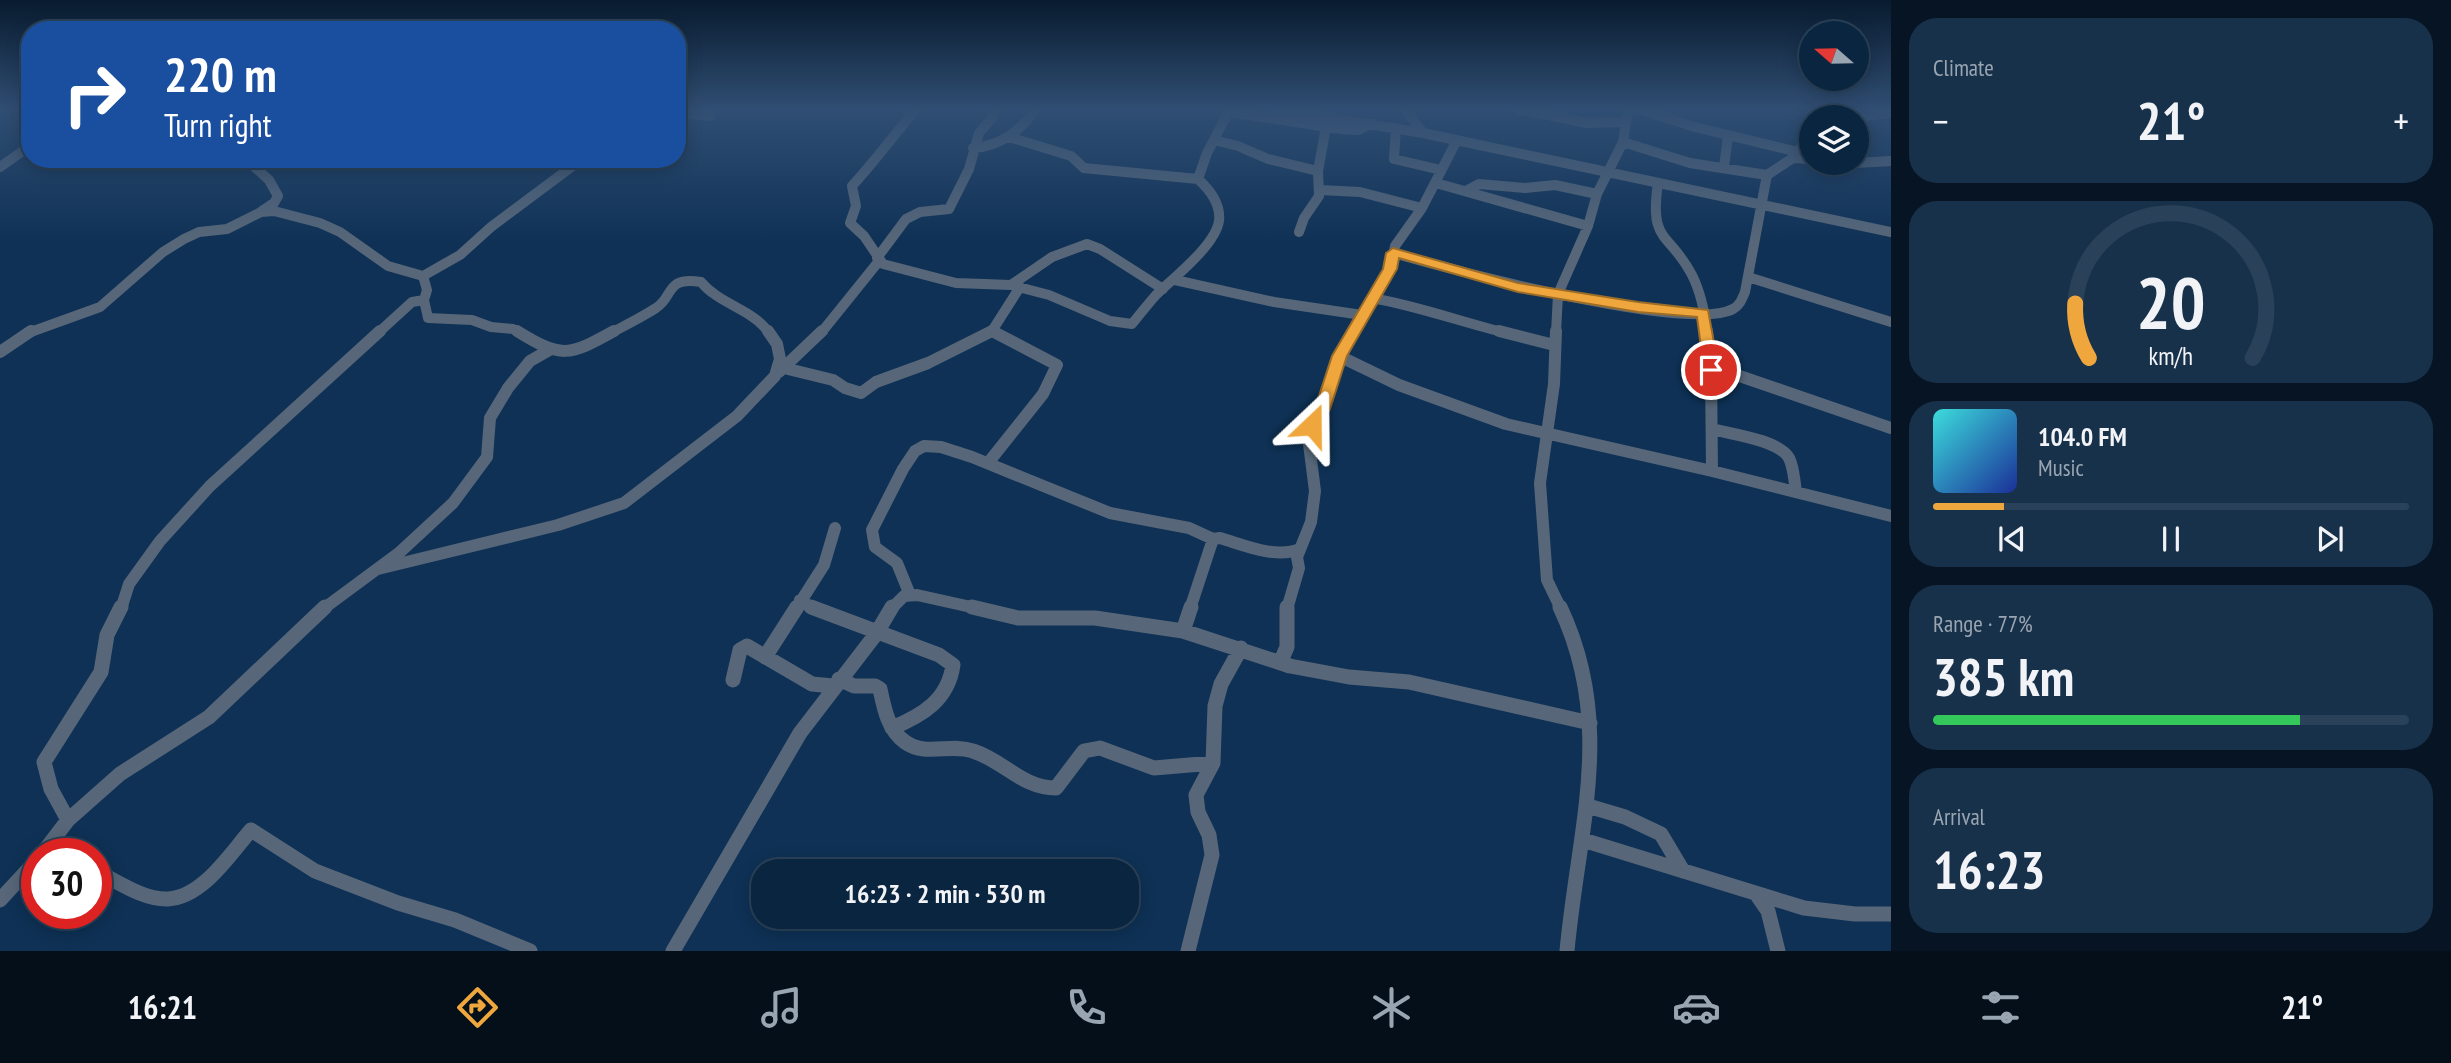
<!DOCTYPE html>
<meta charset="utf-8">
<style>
:root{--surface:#0a2540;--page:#18314b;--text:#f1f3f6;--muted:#99a5b1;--line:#2a4259;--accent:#efa73d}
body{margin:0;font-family:"PT Sans Narrow",sans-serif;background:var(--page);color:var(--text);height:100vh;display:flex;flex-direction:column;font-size:26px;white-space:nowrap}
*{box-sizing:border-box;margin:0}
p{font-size:23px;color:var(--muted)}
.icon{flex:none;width:38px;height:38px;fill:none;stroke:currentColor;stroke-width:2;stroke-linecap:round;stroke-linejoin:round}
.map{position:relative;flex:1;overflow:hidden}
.panel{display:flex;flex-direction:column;gap:18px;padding:18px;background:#061423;width:560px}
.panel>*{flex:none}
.guide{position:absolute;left:21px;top:21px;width:665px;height:147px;border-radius:28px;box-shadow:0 4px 18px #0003,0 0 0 2px var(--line);background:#1a4fa0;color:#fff;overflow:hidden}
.needle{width:46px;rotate:290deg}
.controls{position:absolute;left:1799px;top:21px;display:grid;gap:14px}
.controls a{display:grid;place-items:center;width:70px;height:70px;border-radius:50%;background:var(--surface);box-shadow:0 4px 18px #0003,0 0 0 2px var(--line);font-size:35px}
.speed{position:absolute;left:21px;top:838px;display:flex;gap:14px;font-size:35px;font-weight:700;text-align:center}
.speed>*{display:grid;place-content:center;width:91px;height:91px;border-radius:50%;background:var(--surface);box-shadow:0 4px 18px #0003,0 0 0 2px var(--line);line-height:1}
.speed .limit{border:10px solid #d22;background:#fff;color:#111}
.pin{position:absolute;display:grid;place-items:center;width:60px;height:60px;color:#fff;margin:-30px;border:4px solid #fff;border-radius:50%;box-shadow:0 2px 7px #0007}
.me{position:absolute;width:77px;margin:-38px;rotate:23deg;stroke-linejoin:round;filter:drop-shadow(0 0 5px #0008)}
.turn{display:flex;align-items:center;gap:24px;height:147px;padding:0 28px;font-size:32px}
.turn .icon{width:91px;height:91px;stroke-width:2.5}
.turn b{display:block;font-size:49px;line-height:60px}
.big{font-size:52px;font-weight:700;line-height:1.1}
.panel .widget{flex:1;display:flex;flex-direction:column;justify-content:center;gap:10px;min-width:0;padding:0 24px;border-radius:28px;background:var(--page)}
.panel .dial{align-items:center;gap:0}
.dial svg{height:182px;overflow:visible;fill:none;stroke:var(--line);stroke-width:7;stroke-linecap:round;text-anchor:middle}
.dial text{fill:var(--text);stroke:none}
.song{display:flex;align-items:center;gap:21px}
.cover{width:84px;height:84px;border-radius:10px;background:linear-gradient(135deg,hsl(180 70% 55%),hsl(230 70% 35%))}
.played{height:7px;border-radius:4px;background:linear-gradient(90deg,var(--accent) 15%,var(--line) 15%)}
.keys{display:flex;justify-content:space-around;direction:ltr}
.heat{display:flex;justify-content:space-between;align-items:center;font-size:38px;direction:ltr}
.charge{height:10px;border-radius:5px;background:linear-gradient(90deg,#34c759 77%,var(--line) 0)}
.trip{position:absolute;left:751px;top:859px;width:388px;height:70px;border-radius:28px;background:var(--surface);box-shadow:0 4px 18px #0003,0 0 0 2px var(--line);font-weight:700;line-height:70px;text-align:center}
.tab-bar{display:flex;height:112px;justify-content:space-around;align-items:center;background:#040f1a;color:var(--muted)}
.tab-bar .icon{width:49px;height:49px}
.tab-bar .on{color:var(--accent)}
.tab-bar b{font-size:32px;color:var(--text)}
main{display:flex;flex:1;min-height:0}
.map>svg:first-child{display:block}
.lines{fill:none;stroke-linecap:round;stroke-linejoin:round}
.minor-far2{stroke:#576779;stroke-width:10}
.minor-far1{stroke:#576779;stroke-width:12}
.minor{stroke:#576779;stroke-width:15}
.route{fill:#efa73d;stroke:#9b6d28;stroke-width:2}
</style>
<main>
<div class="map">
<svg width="1891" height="951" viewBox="0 0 1891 951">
<rect width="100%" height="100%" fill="#0e3155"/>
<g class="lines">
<path class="minor-far2" d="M 916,109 C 894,135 875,161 852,186 L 856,206 L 850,223 L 864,236 L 883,264 L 956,283 L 1011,285 L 1052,257 L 1087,244 L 1100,249 L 1163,289
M 1279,109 L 1423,133 L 1891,232
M 1405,109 L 1423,133
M 1519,109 L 1587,123 L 1624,122
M 1639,109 L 1695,127 L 1798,152
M 1229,112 L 1341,129 L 1358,130 L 1373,123
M 677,113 L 710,116
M 1857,117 L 1891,113
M 1396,128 L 1394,159 L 1441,170
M 1009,137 L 1071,156 L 1084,168 L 1198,179 C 1209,189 1221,204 1219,221 C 1215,246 1173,278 1156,295 C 1148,304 1140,314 1132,324 L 1110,321 L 1049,295 L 1011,285
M 1214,140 L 1238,146 L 1268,159 L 1318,171
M 1623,142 L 1690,163 L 1767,175
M 973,148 C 1001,146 1020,131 1036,109
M 1793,158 L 1811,159
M 246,159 L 269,180 L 278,196 L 274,203 L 262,211
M 1855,163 L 1891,161
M 0,167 L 30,146
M 1724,167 L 1728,136
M 1198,179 L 1207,153 L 1230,109
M 1436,183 L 1588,226
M 1658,183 C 1649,244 1669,231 1692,275 C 1701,293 1705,313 1707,333
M 1320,190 L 1360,192 L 1422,208
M 1466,191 L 1479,184 L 1525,188 L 1555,185 L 1597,194
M 1299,232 L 1304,218 L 1319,196 L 1318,171 L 1326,127
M 1393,253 C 1449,269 1689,333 1733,309 C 1740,305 1742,299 1745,292 L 1767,175 L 1793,158 L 1811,134
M 877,258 L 906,219 L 920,212 L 949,209 L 969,169 L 979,133 L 993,117 L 995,109
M 423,276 L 460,255 L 491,227 L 582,159
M 1748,277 L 1891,322
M 1175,280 L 1274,302 L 1362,315
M 1372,298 C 1418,306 1461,322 1506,333
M 992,331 L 996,333
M 28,333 L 100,307 L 163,252 L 184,239 L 199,232 L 227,229 L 261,212 L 274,211 L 320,223 L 340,232 L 388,266 L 423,276 L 427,290 L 424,300
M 378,333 L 412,302 L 424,300 L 428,318 L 472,320 L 491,327 L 513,329 L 520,333
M 611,333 C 626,325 642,317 656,308 C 674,297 665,276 701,282 C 720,305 753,309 769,333
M 821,333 L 879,261
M 988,333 L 992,331 L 1020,287
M 1352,333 L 1390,269 L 1395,246 L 1422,208 L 1457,140
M 1556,333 L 1558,294 L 1588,226 L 1597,194 L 1623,142 L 1628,109"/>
<path class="minor-far1" d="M 517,331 C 562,359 569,356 614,331
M 1499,331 L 1554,345
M 1556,331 L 1554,384 L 1540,483 L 1547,580 L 1561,609
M 1707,331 L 1711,370
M 0,352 L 31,331
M 1339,356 L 1399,385 L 1506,424 L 1712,471 L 1891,516
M 784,368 L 833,380 L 845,388 L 861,393 L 876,382 L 928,363 L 992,331
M 779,372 L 822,331
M 1712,429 C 1731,434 1779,440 1789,458 C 1794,468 1794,480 1796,491
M 988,463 L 1043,394 L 1057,365 L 992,331
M 1712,471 L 1711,370 L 1725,371 L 1891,428
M 378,569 L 558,525 L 624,503 L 737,416 L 775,376 L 780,359 L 777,344 L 768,331
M 910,595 L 897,563 L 875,547 L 872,530 L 903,469 L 915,451 L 924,446 L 941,447 L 972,457 L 1110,513 L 1189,528 L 1213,539
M 800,600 L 814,609
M 121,609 L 129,584 L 160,541 L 210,486 L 380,331
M 323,609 L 400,552 L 453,503 L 487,457 L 490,418 L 508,388 L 530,361 L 551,349
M 796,609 L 824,565 L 835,528
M 891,609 L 904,596 L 917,595 L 980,609
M 1190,609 L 1213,539 L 1220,538 C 1244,545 1275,559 1300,549
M 1287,609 L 1299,568 L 1297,557 L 1311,522 L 1315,491 L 1309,444 L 1312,425 L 1322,409 L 1339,356 L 1354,331"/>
<path class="minor" d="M 811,607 L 939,655 L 953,665 C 948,700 923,715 892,728
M 972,607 L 1018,618 L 1095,618 L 1183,631 L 1290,666 L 1349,677 L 1409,682 L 1590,723
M 1560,607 C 1616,725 1578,829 1567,951
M 1183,631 L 1191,607
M 765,657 L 797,607
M 1280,663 L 1287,647 L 1287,607
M 839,679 L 854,686 L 875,686 L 880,689 C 884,708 888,730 905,742 C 926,757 951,743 973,751 C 1004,761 1022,788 1056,788 L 1084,751 L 1100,748 L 1154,768 L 1213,763
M 733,680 L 740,650 L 747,646 L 812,684 L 833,686
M 1588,806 L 1625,817 L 1661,834 L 1683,871
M 68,820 L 51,789 L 44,762 L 101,672 L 107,635 L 121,607
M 1583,840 L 1804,908 L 1855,914 L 1891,914
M 42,854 L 68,820 L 120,774 L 209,717 L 325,607
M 96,871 C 117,881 143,900 168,899 C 203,897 230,854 251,830 L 315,871 L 398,903 L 455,920 L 530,951
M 1757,895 L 1768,911 L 1778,951
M 0,900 L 37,860
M 673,951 L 800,733 L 876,634 L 892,607
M 1188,951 L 1212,855 L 1209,835 L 1198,812 L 1196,795 L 1213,763 L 1215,706 L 1221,684 L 1241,648"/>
</g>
<linearGradient id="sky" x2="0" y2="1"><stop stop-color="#081b2f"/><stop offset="0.45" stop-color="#304e73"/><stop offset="1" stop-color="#304e73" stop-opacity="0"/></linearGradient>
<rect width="1891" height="243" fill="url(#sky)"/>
<path class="route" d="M 1393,248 L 1518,283 L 1638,302 L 1708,310 L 1719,370 L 1711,375 L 1704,370 L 1697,317 L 1638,312 L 1518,292 L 1399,258 L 1397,269 L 1347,356 L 1330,409 L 1317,429 L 1307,429 L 1304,425 L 1315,408 L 1332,356 L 1383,269 L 1386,253 Z"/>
</svg>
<div class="controls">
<a><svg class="needle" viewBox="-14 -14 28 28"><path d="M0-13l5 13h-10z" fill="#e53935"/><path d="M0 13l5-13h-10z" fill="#99a5b1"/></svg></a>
<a><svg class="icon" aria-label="layers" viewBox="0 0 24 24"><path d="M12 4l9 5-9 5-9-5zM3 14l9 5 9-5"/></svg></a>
</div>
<div class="speed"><div class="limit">30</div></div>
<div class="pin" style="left:1711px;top:370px;background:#d93025"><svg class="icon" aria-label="arrive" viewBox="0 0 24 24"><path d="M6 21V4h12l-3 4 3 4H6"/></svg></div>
<svg class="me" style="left:1312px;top:425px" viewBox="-20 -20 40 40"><path d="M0-17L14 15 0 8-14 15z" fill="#efa73d" stroke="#fff" stroke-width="4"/></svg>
<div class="trip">16:23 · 2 min · 530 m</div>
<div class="guide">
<div class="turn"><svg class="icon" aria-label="right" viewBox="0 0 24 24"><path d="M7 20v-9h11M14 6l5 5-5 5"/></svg><div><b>220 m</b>Turn right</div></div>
</div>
</div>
<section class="panel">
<div class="widget"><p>Climate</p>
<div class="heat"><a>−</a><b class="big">21°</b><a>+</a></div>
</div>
<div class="widget dial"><svg viewBox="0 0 100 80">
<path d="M14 69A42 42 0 1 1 86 69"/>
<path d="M14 69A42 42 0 0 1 8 45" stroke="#efa73d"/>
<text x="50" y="56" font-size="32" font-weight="700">20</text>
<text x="50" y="72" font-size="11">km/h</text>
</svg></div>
<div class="widget">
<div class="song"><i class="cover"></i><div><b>104.0 FM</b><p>Music</p></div></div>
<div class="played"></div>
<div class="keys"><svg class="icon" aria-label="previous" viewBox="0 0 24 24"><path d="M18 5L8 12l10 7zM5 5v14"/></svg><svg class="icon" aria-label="pause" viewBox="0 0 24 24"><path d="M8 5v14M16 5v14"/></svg><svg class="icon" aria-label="next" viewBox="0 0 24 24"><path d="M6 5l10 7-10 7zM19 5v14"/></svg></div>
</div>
<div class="widget"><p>Range · 77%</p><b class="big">385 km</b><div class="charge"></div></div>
<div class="widget"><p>Arrival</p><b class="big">16:23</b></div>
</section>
</main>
<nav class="tab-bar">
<b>16:21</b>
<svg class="icon on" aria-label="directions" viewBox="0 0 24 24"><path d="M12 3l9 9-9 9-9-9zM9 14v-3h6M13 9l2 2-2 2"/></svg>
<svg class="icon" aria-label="music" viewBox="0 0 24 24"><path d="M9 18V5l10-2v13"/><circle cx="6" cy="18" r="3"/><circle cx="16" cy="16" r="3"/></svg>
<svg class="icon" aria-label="phone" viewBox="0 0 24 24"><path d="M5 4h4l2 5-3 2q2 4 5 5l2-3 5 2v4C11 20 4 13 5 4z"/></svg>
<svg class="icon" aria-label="climate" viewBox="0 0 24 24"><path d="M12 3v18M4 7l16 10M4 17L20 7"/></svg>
<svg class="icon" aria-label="car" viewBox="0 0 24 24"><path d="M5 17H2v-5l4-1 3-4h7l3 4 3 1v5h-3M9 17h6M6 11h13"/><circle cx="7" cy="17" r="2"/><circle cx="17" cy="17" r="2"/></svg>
<svg class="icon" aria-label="filters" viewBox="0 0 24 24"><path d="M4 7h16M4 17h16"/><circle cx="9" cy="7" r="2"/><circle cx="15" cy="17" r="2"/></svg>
<b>21°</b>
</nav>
